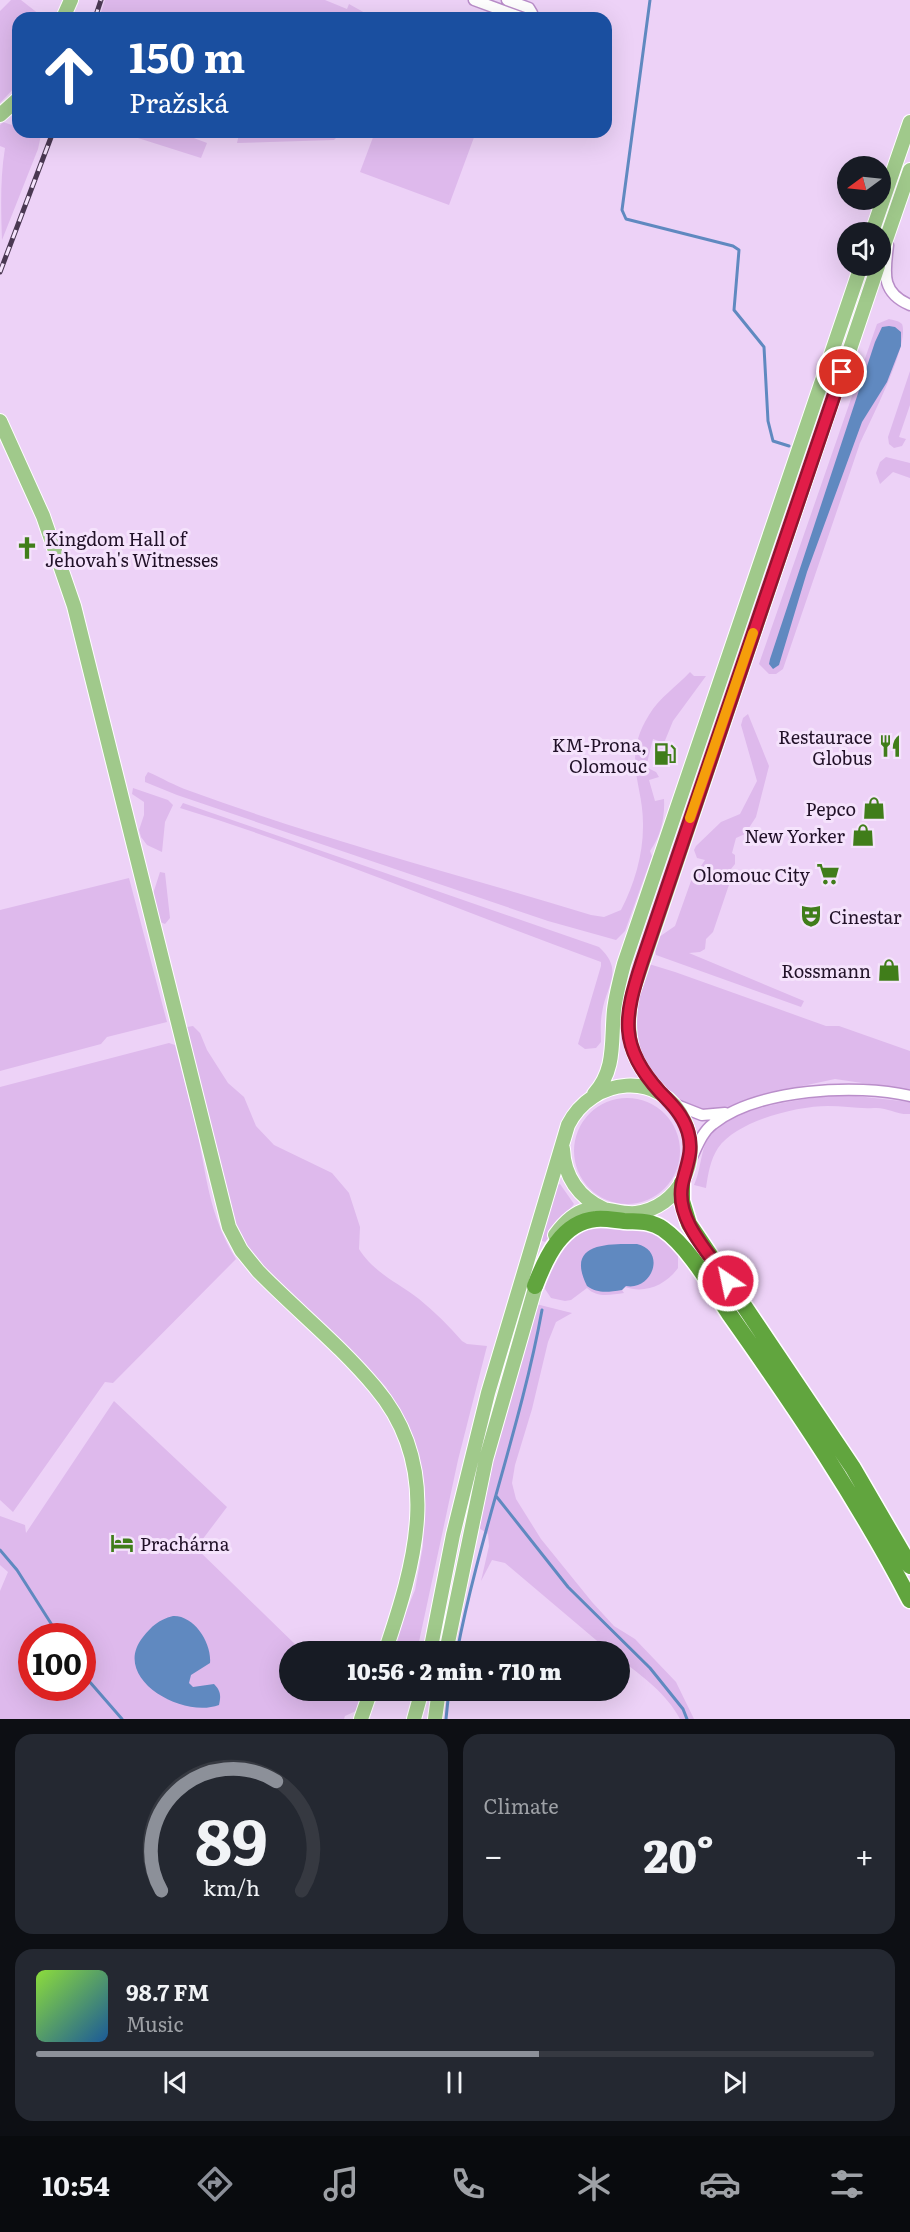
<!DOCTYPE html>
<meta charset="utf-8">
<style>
:root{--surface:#171b24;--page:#242831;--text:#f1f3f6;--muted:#9ea1a6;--line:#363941;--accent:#8c9099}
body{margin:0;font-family:Literata,serif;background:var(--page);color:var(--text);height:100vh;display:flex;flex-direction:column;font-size:22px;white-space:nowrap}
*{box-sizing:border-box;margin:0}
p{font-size:20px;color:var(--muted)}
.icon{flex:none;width:33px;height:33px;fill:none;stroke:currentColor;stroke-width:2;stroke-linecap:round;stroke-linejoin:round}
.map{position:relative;height:1719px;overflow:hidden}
.details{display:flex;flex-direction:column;gap:15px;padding:15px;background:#0d0f14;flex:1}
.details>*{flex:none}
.hud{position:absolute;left:12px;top:12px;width:600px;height:126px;border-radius:18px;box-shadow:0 6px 24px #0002;background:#1a4fa0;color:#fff;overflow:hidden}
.needle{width:39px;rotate:255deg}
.fabs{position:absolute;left:837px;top:156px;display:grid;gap:12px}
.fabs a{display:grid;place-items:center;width:54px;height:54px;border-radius:50%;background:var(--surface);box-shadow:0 6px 24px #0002;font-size:30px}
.speed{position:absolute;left:18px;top:1623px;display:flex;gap:12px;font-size:30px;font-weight:700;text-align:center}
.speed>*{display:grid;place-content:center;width:78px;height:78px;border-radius:50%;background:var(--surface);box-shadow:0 6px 24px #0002;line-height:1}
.speed .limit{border:9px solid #d22;background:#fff;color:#111}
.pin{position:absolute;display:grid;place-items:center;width:51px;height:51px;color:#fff;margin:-26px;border:3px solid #fff;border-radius:50%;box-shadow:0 2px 6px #0007}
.me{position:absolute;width:66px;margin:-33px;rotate:326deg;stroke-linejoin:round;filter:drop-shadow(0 0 4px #0008)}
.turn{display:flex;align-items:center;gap:21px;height:126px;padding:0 18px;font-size:27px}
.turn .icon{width:78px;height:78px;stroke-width:2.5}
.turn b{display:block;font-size:42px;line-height:51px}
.big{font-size:45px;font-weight:800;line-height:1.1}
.details .tile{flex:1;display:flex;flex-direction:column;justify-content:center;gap:9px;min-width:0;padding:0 21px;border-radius:18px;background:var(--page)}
.details .dial{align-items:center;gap:0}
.dial svg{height:156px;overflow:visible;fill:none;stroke:var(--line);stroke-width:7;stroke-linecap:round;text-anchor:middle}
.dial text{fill:var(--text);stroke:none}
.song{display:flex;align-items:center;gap:18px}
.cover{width:72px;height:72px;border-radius:9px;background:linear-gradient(135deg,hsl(90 70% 55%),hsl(210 70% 35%))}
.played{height:6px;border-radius:3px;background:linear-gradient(90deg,var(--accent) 60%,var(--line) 60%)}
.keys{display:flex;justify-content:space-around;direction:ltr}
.heat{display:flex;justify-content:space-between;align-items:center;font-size:33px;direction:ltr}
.details .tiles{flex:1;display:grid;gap:15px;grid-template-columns:1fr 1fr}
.tile:last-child{grid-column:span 2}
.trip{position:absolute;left:279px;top:1641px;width:351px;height:60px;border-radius:30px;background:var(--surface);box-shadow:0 6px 24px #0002;font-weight:800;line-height:60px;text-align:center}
.tabs{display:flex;height:96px;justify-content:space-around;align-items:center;background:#090b0e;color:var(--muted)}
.tabs .icon{width:42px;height:42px}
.tabs .on{color:var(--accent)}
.tabs b{font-size:27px;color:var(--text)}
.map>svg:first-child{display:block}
.green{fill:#deb9ec;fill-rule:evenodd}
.water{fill:#6089c0}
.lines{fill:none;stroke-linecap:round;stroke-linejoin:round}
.stream{stroke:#6089c0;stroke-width:3}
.minor-casing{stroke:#ba8eca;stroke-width:13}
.major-casing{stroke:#fff;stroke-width:16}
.highway-casing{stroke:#fff;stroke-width:19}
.minor{stroke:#fff;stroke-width:10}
.major{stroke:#a0c98b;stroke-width:14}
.highway{stroke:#61a53e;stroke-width:16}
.rail-casing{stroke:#4a3852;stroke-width:5}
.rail{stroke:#f5e3fc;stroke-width:3;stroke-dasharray:9;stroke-linecap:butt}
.route-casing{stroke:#92132f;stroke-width:15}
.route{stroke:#e11d48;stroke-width:10}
.slow{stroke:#f59e0b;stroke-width:10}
.labels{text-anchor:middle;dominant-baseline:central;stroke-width:6;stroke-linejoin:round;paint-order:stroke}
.poi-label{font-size:18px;fill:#211128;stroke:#f5e3fc;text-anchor:end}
</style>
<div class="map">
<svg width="910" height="1719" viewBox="0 0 910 1719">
<rect width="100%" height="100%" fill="#edd2f7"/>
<path class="green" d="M 11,0 L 21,0 L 44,18 L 18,18 L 18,84 L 0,103 L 0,11 Z
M 105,0 L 325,0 L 347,9 L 349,4 L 374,18 L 99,18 Z
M 3,122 L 18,127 L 18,132 L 32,132 L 41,135 L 38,149 L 2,240 C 1,211 0,178 5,148 L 0,146 L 0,125 Z
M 119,132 L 178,132 L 207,143 L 201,158 Z
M 242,132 L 342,132 L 334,140 L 237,143 L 239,134 Z
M 375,132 L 476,132 L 449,205 L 360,172 Z
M 889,319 C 893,320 899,321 902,324 C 910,345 869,423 859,446 L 783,669 L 776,674 L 769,674 L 759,664 L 877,324 Z
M 910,371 L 910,405 L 899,437 L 906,439 L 902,446 L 894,448 L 889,444 L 888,437 Z
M 886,457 L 910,463 L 910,478 L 893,472 L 880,484 L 876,473 L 880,462 Z
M 690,672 L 694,676 L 706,676 L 673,721 L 664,743 L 653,739 L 646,767 L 656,772 L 659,777 L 649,780 L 655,801 L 664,799 C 665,817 661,836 650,851 L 652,856 L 625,931 L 616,940 L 548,921 L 177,795 L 145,782 L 145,777 L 148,772 C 162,778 175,786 190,791 C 321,839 457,874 591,915 L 604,917 L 621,910 C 634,885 643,855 643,827 C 644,783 621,760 649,715 C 659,698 677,686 690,672 Z
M 748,714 L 769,766 L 756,817 L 745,834 L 736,838 L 732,853 L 735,855 L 735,864 L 731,869 L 733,873 L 713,932 L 706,939 L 705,949 L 700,952 L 689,953 L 804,1001 L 801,1007 L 656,955 L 655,950 L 659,937 L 675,926 L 691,881 L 705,860 L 697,858 L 694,850 L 696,846 L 721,822 L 740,814 L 757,781 L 741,725 L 743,718 Z
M 133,788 L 168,800 L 173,805 L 165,822 L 162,852 L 147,845 L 141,837 L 139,830 L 144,815 L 144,802 L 132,794 Z
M 183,803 L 599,947 C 625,971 606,985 602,1013 C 600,1022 601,1033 601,1042 L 596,1048 L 585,1049 L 578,1044 L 601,966 L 601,962 C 460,911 323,852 180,808 Z
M 160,872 L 165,873 L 170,918 L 165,924 L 160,922 L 152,897 Z
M 129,878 L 167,1022 L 107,1037 L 101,1044 L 0,1071 L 0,910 Z
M 649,964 L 675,972 L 826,1026 L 839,1026 L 910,1051 L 910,1090 L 835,1079 L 793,1088 L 726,1108 L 708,1112 L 686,1105 L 654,1076 L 643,1062 L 636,1036 L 636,1021 L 639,994 Z
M 193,1026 L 200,1033 L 207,1050 L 228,1083 L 244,1097 L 256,1126 L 274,1145 L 332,1173 L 349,1193 L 360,1227 L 359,1249 C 374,1273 397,1282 419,1299 C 435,1312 449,1326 462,1341 L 467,1344 L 487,1346 L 458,1460 L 417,1651 L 390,1651 L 415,1590 L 423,1546 L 424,1501 L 419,1462 L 402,1415 L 386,1387 L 356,1356 L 256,1261 L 241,1239 L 229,1208 L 186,1032 L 187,1027 Z
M 169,1043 L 175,1045 C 182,1072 189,1099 196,1126 C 207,1176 208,1213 236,1259 L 113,1383 L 105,1382 L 13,1512 L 0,1500 L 0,1087 Z
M 847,1095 L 910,1102 L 910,1114 C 897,1115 887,1107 874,1108 C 858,1109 844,1106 828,1106 C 796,1106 737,1121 718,1148 C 710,1160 708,1175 706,1188 L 694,1185 C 702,1168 700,1148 711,1133 C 729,1107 816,1096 847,1095 Z
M574 1151a53 53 0 1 1 106 0a53 53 0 1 1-106 0Z
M 560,1184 L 574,1204 L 545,1242 L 540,1240 L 557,1185 Z
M 586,1226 L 653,1229 L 678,1253 L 678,1268 C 666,1285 645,1294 625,1287 L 622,1290 L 624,1293 C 610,1295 597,1298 587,1288 L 571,1300 L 565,1301 L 551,1298 L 545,1289 L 546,1275 L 557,1250 Z
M 536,1304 L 572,1313 L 556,1322 L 548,1342 L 532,1409 L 515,1465 L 512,1483 L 516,1499 L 541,1539 L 592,1602 L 614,1626 L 635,1639 L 676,1682 L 694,1719 L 680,1719 C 666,1693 643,1677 620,1659 L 620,1652 L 609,1651 L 505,1563 L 492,1560 L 481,1581 L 489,1546 L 488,1534 L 479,1528 L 494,1457 Z
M 114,1401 L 227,1507 L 196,1548 L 302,1651 L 290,1652 L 290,1690 L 344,1690 L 353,1693 L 356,1691 L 363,1696 L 356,1711 L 345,1716 L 344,1719 L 0,1719 L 0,1591 L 8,1572 L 0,1565 L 0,1516 L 25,1525 L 26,1533 ZM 32,1636 L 82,1636 L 82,1688 L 32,1688 Z"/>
<path class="water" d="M 889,326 L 895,327 L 901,332 L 901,346 L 887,382 L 862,422 L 807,572 L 779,665 L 773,669 L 769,664 L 770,659 L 875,342 L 882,327 Z
M 637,1244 C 667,1251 652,1291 626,1286 L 622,1290 C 608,1292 598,1294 587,1286 C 565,1242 608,1244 637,1244 Z
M 173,1616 C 194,1615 212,1643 210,1663 L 191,1675 L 189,1683 L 193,1687 L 214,1684 C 221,1691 221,1696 219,1705 C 182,1719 110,1678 143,1637 C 152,1626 158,1620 173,1616 Z"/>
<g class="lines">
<path class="stream" d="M 650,0 L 622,210 L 626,219 L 733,246 L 739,250 L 734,310 L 764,347 L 768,421 L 773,441 L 789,446
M 496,1496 L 568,1587 L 650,1668 L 683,1709 L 687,1719
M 0,1550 L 17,1570 L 59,1636
M 457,1652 C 479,1536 521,1426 542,1310
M 82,1673 L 122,1719
M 446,1719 L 449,1690"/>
<g class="minor-casing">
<path id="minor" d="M 474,0 L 523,18
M 507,0 L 529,8 L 532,13 L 529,18
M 888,245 C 885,272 880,292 910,305
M 674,1104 L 702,1115 L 725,1113
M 691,1159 C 697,1147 702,1132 713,1124 C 757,1089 857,1083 910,1096"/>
</g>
<g class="major-casing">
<path id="major" d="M 63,18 L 71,0
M 0,115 L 18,99
M 872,232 L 910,122
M 880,257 L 910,170
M 0,421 L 43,516 L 74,606 L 229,1227 L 241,1250 L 258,1271 C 296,1310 340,1345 375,1387 C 444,1468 415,1563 385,1652
M 660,1092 C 631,1061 624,1037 632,995 L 878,266
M 594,1094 C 616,1070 611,1041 614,1010 C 616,994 620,979 624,964 L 861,266
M 563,1149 C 564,1176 579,1198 604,1209
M 430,1652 L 453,1535 L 488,1393 L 568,1125 C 592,1077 661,1069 685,1122 C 702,1161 679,1207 636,1213 C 619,1215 603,1205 586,1210 C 573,1213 563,1224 555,1235
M 446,1652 L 486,1459 L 538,1278
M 361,1719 L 371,1690
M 414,1719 L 422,1690
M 435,1719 L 439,1690"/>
</g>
<g class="highway-casing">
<path id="highway" d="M 682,1183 L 682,1201 L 689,1224 L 853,1468 L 910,1566
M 535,1286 C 546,1257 562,1222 596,1219 C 605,1218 614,1220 624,1221 C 638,1222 650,1220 663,1229 C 689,1247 712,1288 730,1315 C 795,1407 858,1500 910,1600"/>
</g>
<use href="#minor" class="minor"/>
<use href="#major" class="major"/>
<use href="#highway" class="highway"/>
<g class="rail-casing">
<path id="rail" d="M 95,18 L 101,0
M 0,272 L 53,132"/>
</g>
<use href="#rail" class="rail"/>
</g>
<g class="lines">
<g class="route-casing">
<path id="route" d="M 728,1281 C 710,1254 675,1220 682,1185 C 686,1166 694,1152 688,1132 C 683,1115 672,1104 660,1092 C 618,1046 624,1017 642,962 L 842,372"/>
</g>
<use href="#route" class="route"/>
<path class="slow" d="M 690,818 L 753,633"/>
</g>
<defs>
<g id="church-bare" transform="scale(1.8)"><path d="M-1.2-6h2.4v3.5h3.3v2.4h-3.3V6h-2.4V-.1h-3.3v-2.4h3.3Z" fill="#407d1a" stroke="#f5e3fc" stroke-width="2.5" paint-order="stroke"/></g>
<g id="restaurant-bare" transform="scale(1.8)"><path d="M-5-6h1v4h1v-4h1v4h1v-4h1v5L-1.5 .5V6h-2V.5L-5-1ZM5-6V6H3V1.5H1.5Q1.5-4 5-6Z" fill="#407d1a" stroke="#f5e3fc" stroke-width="2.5" paint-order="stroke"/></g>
<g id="fuel-bare" transform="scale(1.8)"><path d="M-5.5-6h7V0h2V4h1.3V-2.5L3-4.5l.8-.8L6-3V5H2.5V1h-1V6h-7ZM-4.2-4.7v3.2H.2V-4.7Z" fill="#407d1a" stroke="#f5e3fc" stroke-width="2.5" paint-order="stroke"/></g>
<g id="shop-bare" transform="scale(1.8)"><path d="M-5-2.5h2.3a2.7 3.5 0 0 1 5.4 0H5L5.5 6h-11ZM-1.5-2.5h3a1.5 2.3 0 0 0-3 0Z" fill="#407d1a" stroke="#f5e3fc" stroke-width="2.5" paint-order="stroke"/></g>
<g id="supermarket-bare" transform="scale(1.8)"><path d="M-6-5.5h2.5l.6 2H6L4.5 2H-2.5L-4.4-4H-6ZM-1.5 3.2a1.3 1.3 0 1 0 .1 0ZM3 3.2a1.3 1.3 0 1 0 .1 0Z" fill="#407d1a" stroke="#f5e3fc" stroke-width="2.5" paint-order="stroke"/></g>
<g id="theatre-bare" transform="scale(1.8)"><path d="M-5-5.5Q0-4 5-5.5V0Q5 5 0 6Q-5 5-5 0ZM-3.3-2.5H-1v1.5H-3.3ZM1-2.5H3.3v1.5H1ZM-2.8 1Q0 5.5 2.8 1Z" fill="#407d1a" stroke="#f5e3fc" stroke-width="2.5" paint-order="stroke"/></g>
<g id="hotel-bare" transform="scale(1.8)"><path d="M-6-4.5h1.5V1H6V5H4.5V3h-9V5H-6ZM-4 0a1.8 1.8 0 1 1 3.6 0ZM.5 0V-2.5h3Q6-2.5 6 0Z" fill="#407d1a" stroke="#f5e3fc" stroke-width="2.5" paint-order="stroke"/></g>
</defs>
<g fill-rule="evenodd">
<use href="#church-bare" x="27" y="548"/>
<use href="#restaurant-bare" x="890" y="746"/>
<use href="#fuel-bare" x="665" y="754"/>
<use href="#shop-bare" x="874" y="808"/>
<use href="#shop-bare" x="863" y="835"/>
<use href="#supermarket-bare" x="828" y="874"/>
<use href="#theatre-bare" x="811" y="916"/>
<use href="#shop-bare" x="889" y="970"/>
<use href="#hotel-bare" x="122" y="1543"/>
</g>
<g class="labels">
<g class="poi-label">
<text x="45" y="538" text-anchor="start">Kingdom Hall of<tspan x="45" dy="21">Jehovah's Witnesses</tspan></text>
<text x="872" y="736">Restaurace<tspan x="872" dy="21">Globus</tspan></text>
<text x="647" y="744">KM-Prona,<tspan x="647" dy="21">Olomouc</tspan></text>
<text x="856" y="808">Pepco</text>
<text x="845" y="835">New Yorker</text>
<text x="810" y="874">Olomouc City</text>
<text x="829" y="916" text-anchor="start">Cinestar</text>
<text x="871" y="970">Rossmann</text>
<text x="140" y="1543" text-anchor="start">Prachárna</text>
</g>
</g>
</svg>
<div class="fabs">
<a><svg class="needle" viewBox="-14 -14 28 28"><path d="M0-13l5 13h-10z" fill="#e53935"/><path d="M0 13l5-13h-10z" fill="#9ea1a6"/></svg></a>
<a><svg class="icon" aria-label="sound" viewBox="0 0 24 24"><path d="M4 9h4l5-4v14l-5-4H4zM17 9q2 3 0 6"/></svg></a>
</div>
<div class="speed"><div class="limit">100</div></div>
<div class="pin" style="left:842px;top:372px;background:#d93025"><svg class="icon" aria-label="arrive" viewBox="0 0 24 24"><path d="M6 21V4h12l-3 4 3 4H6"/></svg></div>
<svg class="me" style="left:728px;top:1281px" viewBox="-20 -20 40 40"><circle r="17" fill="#e11d48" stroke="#fff" stroke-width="3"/><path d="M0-11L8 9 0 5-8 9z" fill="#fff"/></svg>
<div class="trip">10:56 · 2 min · 710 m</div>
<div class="hud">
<div class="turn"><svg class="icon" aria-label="ahead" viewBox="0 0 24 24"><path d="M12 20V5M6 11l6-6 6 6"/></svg><div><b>150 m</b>Pražská</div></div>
</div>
</div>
<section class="details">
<div class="tiles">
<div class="tile dial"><svg viewBox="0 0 100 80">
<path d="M14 69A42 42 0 1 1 86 69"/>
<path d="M14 69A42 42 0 0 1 73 13" stroke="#8c9099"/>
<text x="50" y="56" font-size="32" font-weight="700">89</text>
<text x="50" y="72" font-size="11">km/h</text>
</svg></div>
<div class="tile"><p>Climate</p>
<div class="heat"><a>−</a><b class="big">20°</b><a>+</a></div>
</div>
<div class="tile">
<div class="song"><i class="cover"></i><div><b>98.7 FM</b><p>Music</p></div></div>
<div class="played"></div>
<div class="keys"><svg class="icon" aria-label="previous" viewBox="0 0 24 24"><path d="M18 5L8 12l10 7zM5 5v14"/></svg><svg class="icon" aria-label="pause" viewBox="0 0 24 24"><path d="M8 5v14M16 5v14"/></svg><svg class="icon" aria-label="next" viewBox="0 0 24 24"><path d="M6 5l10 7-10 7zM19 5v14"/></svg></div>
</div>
</div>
</section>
<nav class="tabs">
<b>10:54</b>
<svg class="icon on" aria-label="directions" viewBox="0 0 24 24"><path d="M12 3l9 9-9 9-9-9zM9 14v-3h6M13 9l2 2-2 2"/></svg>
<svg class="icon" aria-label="music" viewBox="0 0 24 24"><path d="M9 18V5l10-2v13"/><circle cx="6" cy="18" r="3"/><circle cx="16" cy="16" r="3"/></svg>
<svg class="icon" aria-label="phone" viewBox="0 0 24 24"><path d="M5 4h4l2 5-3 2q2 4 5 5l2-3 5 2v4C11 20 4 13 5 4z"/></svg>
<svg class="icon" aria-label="climate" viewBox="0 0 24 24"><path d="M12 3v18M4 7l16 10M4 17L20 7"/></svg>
<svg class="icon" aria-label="car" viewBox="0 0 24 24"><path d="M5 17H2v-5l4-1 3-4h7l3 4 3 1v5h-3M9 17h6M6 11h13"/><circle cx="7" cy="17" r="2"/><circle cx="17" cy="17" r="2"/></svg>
<svg class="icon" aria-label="filters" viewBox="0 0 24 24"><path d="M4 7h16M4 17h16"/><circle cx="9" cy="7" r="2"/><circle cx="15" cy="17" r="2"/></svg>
</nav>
